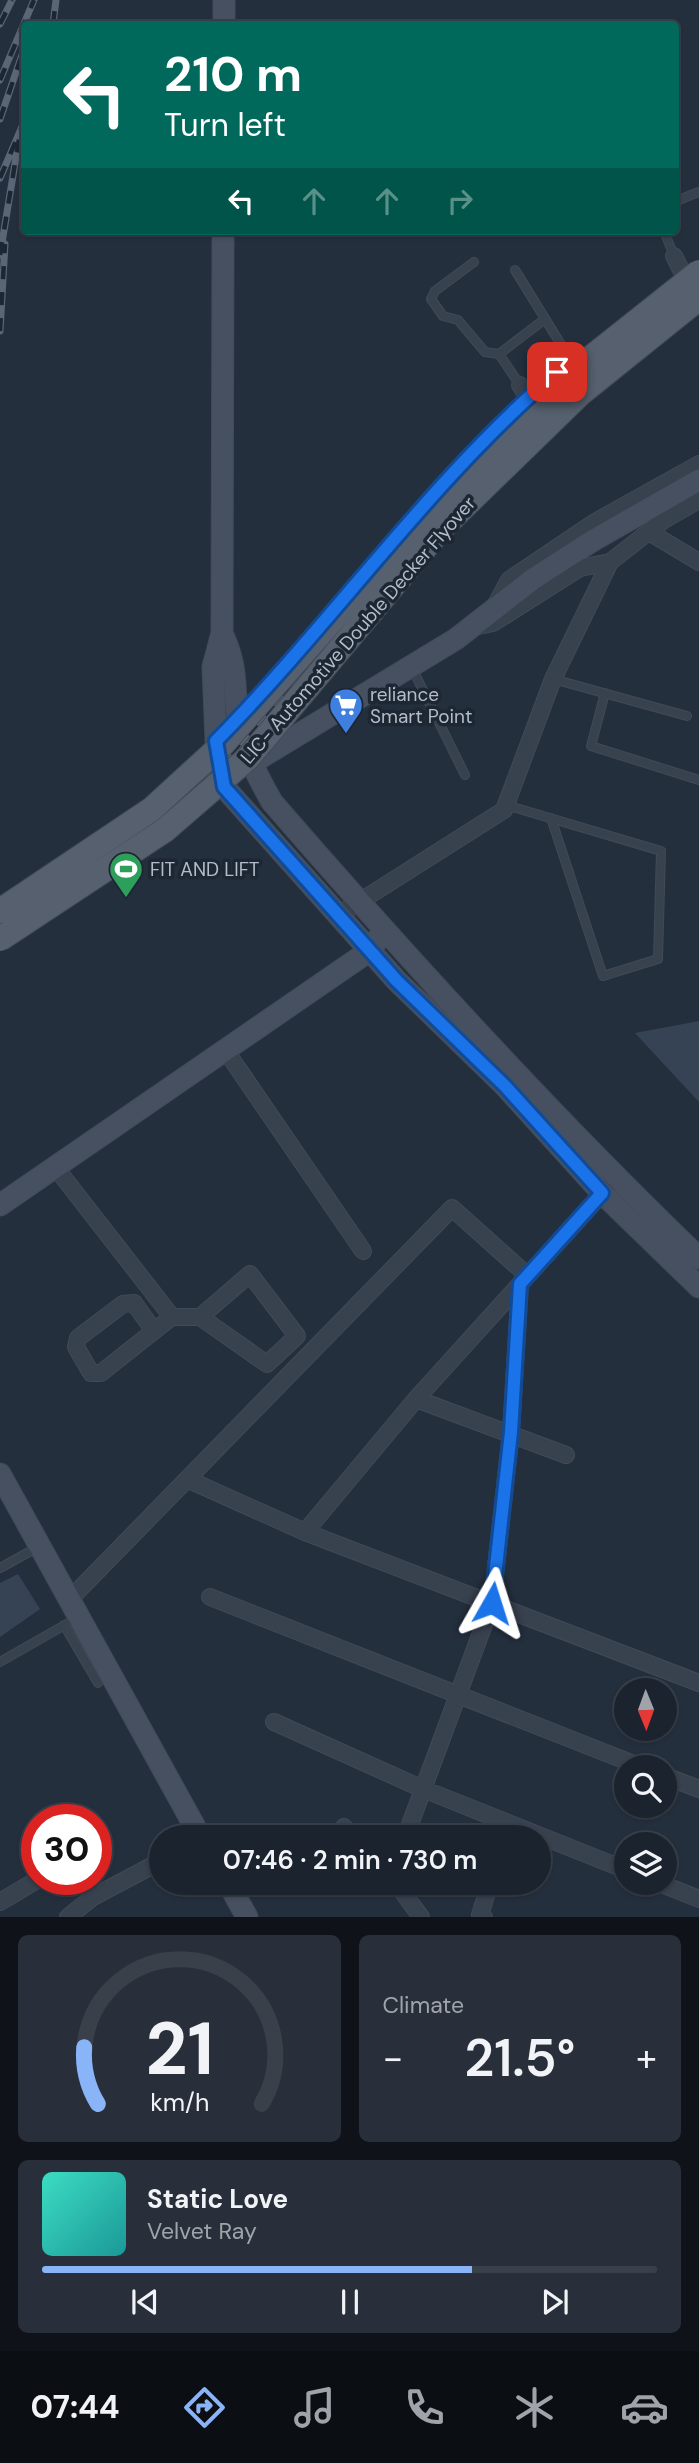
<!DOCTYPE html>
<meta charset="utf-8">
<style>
:root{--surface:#1b232e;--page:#282f3a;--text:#f1f3f6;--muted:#a0a4aa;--line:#39404a;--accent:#8ab4f8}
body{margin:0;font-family:"DM Sans",sans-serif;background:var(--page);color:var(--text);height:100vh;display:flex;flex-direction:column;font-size:26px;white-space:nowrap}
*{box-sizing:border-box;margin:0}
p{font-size:23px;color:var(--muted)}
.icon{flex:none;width:38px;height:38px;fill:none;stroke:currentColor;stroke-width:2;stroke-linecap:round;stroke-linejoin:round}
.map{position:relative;height:1917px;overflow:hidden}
.details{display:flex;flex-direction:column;gap:18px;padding:18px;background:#0f1319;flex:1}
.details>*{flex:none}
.hud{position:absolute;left:21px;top:21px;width:658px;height:214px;border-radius:7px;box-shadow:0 2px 5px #0004,0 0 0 2px var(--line);background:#00695c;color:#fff;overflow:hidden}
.needle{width:46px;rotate:179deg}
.fabs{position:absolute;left:614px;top:1678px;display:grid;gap:14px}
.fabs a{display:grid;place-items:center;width:63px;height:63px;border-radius:50%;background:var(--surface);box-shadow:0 2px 5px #0004,0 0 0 2px var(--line);font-size:35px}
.speed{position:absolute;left:21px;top:1804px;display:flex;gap:14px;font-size:35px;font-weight:700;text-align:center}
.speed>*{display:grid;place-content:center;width:91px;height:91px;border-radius:50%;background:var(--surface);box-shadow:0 2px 5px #0004,0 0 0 2px var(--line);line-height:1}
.speed .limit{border:10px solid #d22;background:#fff;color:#111}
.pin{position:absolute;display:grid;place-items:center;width:60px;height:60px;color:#fff;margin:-30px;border-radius:14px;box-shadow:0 4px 10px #0006}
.me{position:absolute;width:77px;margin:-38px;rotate:6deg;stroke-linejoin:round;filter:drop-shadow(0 0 5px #0008)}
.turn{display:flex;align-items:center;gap:24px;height:147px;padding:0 28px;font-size:32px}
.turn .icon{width:91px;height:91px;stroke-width:2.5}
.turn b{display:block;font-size:49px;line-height:60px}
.lanes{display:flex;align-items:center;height:66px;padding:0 28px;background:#0003;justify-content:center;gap:35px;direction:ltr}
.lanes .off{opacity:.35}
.big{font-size:52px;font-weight:600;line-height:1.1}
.details .widget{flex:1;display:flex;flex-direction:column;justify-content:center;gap:10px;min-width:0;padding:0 24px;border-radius:10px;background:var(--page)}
.details .dial{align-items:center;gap:0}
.dial svg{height:182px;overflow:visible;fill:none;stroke:var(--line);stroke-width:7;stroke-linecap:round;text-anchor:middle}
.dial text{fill:var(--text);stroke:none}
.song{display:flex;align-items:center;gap:21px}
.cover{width:84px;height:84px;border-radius:10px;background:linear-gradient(135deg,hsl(170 70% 55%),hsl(180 70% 35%))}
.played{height:7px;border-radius:4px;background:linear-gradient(90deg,var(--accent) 70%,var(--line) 70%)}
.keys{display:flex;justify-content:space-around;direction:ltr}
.heat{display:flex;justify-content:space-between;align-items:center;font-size:38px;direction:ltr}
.details .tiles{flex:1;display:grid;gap:18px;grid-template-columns:1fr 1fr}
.widget:last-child{grid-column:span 2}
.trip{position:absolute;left:149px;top:1825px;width:402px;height:70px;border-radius:35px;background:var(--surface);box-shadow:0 2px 5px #0004,0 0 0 2px var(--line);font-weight:600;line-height:70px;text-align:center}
.dock{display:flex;height:112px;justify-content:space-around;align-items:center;background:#0b0e12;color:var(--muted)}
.dock .icon{width:49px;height:49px}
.dock .selected{color:var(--accent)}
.dock b{font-size:32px;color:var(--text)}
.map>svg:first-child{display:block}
.building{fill:#364354}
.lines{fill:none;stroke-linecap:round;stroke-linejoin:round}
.lane-casing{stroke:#414a57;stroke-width:10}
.street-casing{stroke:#414a57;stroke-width:18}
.secondary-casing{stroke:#414a57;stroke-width:23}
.lane{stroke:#38414e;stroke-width:8}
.street{stroke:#38414e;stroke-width:16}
.secondary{stroke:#465061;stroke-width:21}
.rail-casing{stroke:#5a6575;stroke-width:7}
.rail{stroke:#1d2633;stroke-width:4.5;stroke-dasharray:13;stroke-linecap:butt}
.primary-bridge-casing{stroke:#414a57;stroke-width:26;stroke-linecap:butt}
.primary-bridge{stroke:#56606e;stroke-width:24}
.route-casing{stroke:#114b97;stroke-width:18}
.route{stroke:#1a73e8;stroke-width:12}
.labels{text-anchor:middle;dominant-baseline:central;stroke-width:7;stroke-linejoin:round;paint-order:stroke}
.street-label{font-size:19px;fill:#b4bcc9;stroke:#1d2633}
.poi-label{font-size:19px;fill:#b4bcc9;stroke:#1d2633;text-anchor:start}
</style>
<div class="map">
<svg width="699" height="1917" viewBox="0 0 699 1917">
<rect width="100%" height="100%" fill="#242f3e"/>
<path class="building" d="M 699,1021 L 699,1102 L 635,1033 Z
M 18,1574 L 40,1609 L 0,1637 L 0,1583 Z"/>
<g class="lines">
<g class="lane-casing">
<path id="lane" d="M 676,201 L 699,192
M 664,231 L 674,256
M 474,262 L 435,291 L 431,299 L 443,316 L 458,320 L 485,352 L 499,354 L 520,385
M 515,270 L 565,351
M 499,354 L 545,319
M 412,668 L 465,775
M 553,679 L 687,716
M 605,693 L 591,746 L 699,780
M 506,805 L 661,851 L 658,959 L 603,976 L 551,818
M 0,1568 L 38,1547
M 64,1625 L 98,1683
M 0,1662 L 77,1618"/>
</g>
<g class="street-casing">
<path id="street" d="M 674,256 L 683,274
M 565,351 L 571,360
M 520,385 L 528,397
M 649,532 L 699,562
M 495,606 L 509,580 L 595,522 L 699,464
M 478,626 L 493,623 L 580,568 L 610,562 L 664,520 L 699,500
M 340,914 L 504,810 L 553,679 L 610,562
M 226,1051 L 363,1251
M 56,1168 L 172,1317
M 609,1186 L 416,1399 L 305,1532 L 699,1683
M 154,1331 L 101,1373 L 91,1373 L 76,1347 L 78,1338 L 123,1304 L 134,1303 L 154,1331 L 172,1317 L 200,1317 L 250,1274 L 297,1336 L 267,1364 L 200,1317
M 416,1399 L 566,1455
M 189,1480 L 305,1532
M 210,1597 L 644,1768
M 70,1599 L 452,1208 L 527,1275
M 274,1722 L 423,1789 L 626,1870
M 665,1776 L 699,1789
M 344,1827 L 354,1838
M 405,1838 L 492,1603 L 511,1432 L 520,1284
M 396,1883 L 421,1917
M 659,1883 L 699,1899
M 93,1897 L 161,1861
M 0,1902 L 37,1880
M 68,1917 L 93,1897 L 82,1880
M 484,1917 L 480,1915 L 490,1883"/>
</g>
<g class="secondary-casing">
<path id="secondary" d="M 224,24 L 224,0
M 223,231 L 222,633 L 213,667 L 216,741 L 224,787 L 397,981 L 505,1086 L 602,1193 L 699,1287
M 222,633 C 238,668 233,681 238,717 C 243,748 256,774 272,802 C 408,959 549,1114 699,1258
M 250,764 L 456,639 L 533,579 L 592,541 L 699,480
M 0,1205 L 372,949 L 379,937
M 0,1474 L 201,1838
M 228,1883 L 247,1917"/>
</g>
<use href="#lane" class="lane"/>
<use href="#street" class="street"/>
<use href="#secondary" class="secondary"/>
<g class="rail-casing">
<path id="rail" d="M 0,24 L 12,0
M 53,24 L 56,0
M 0,80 L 34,0
M 0,119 L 24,49
M 0,178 L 24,122
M 0,255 L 19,139
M 0,331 L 5,244
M 0,922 C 71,875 148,831 211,773 C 278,709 332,630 393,561 C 484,457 589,362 699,278"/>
</g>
<use href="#rail" class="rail"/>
<g class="primary-bridge-casing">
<path id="primary-bridge" d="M 0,911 L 152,809 L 223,744 L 425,515 L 553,388 L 699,272
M 0,939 L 165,830 L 248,758 L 440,530 L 581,393 L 699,298"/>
</g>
<use href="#primary-bridge" class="primary-bridge"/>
</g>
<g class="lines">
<g class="route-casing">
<path id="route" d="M 492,1603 L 511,1432 L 520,1284 L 602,1193 L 505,1086 L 397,981 L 224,787 L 216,741 C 334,621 429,482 557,372"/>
</g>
<use href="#route" class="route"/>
</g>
<defs>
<g id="supermarket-pin" transform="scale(1.75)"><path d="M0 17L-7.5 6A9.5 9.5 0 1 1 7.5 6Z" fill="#3f7fe0" stroke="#1d2633"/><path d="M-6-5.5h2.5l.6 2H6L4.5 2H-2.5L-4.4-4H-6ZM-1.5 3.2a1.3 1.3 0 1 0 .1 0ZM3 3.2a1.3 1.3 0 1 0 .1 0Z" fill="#fff"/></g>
<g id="stadium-pin" transform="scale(1.75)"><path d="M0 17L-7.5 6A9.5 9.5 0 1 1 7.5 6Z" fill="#2e9e5b" stroke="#1d2633"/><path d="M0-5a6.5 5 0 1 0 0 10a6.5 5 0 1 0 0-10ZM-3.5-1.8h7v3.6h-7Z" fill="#fff"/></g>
</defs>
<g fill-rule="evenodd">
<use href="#supermarket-pin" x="346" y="705"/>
<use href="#stadium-pin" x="126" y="869"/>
</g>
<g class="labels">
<g class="street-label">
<text transform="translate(358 630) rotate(-49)">LIC- Automotive Double Decker Flyover</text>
</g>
<g class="poi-label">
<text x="370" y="694">reliance<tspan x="370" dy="22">Smart Point</tspan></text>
<text x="150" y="869">FIT AND LIFT</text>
</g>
</g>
</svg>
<div class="fabs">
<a><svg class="needle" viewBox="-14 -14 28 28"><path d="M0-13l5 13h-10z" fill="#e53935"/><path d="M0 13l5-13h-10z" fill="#a0a4aa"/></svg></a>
<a><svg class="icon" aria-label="search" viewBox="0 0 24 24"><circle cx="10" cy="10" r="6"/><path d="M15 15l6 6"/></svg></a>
<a><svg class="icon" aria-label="layers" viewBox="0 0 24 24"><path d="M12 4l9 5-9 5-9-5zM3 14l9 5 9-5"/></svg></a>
</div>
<div class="speed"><div class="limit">30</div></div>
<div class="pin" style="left:557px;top:372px;background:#d93025"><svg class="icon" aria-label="arrive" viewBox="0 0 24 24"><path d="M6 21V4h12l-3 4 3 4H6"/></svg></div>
<svg class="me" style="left:492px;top:1603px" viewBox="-20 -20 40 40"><path d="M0-17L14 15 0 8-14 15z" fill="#1a73e8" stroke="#fff" stroke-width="4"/></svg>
<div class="trip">07:46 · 2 min · 730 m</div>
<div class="hud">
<div class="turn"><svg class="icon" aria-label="left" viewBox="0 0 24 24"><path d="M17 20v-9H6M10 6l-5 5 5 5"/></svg><div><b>210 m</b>Turn left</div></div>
<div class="lanes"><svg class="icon" aria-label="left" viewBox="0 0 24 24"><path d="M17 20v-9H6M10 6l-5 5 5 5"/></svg><svg class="icon off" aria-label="ahead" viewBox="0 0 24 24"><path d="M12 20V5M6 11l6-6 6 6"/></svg><svg class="icon off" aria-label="ahead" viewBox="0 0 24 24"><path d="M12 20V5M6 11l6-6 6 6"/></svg><svg class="icon off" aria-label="right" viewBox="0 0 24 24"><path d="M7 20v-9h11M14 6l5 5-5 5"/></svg></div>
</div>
</div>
<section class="details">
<div class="tiles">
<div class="widget dial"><svg viewBox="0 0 100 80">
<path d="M14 69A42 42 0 1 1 86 69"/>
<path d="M14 69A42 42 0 0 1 8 44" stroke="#8ab4f8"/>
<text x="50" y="56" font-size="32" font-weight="700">21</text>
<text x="50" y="72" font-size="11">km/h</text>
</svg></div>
<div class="widget"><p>Climate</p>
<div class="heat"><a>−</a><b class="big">21.5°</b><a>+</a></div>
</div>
<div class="widget">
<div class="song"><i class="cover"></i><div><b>Static Love</b><p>Velvet Ray</p></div></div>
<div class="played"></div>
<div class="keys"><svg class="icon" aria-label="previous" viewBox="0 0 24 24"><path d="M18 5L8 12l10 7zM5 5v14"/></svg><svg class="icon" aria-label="pause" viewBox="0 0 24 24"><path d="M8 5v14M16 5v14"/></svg><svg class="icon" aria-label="next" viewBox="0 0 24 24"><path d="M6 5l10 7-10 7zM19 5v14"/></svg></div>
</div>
</div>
</section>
<nav class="dock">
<b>07:44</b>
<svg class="icon selected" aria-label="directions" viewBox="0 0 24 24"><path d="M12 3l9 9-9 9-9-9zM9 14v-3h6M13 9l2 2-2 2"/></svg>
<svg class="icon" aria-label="music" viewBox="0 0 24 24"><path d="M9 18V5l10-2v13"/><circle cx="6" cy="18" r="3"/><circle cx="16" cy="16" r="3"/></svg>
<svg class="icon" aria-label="phone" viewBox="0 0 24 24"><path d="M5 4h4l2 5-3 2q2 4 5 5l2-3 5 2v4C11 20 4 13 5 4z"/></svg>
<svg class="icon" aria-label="climate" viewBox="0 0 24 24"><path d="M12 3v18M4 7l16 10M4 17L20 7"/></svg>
<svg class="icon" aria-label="car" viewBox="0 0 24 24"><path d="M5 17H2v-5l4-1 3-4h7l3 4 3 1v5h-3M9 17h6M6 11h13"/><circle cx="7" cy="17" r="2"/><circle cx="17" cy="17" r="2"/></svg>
</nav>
